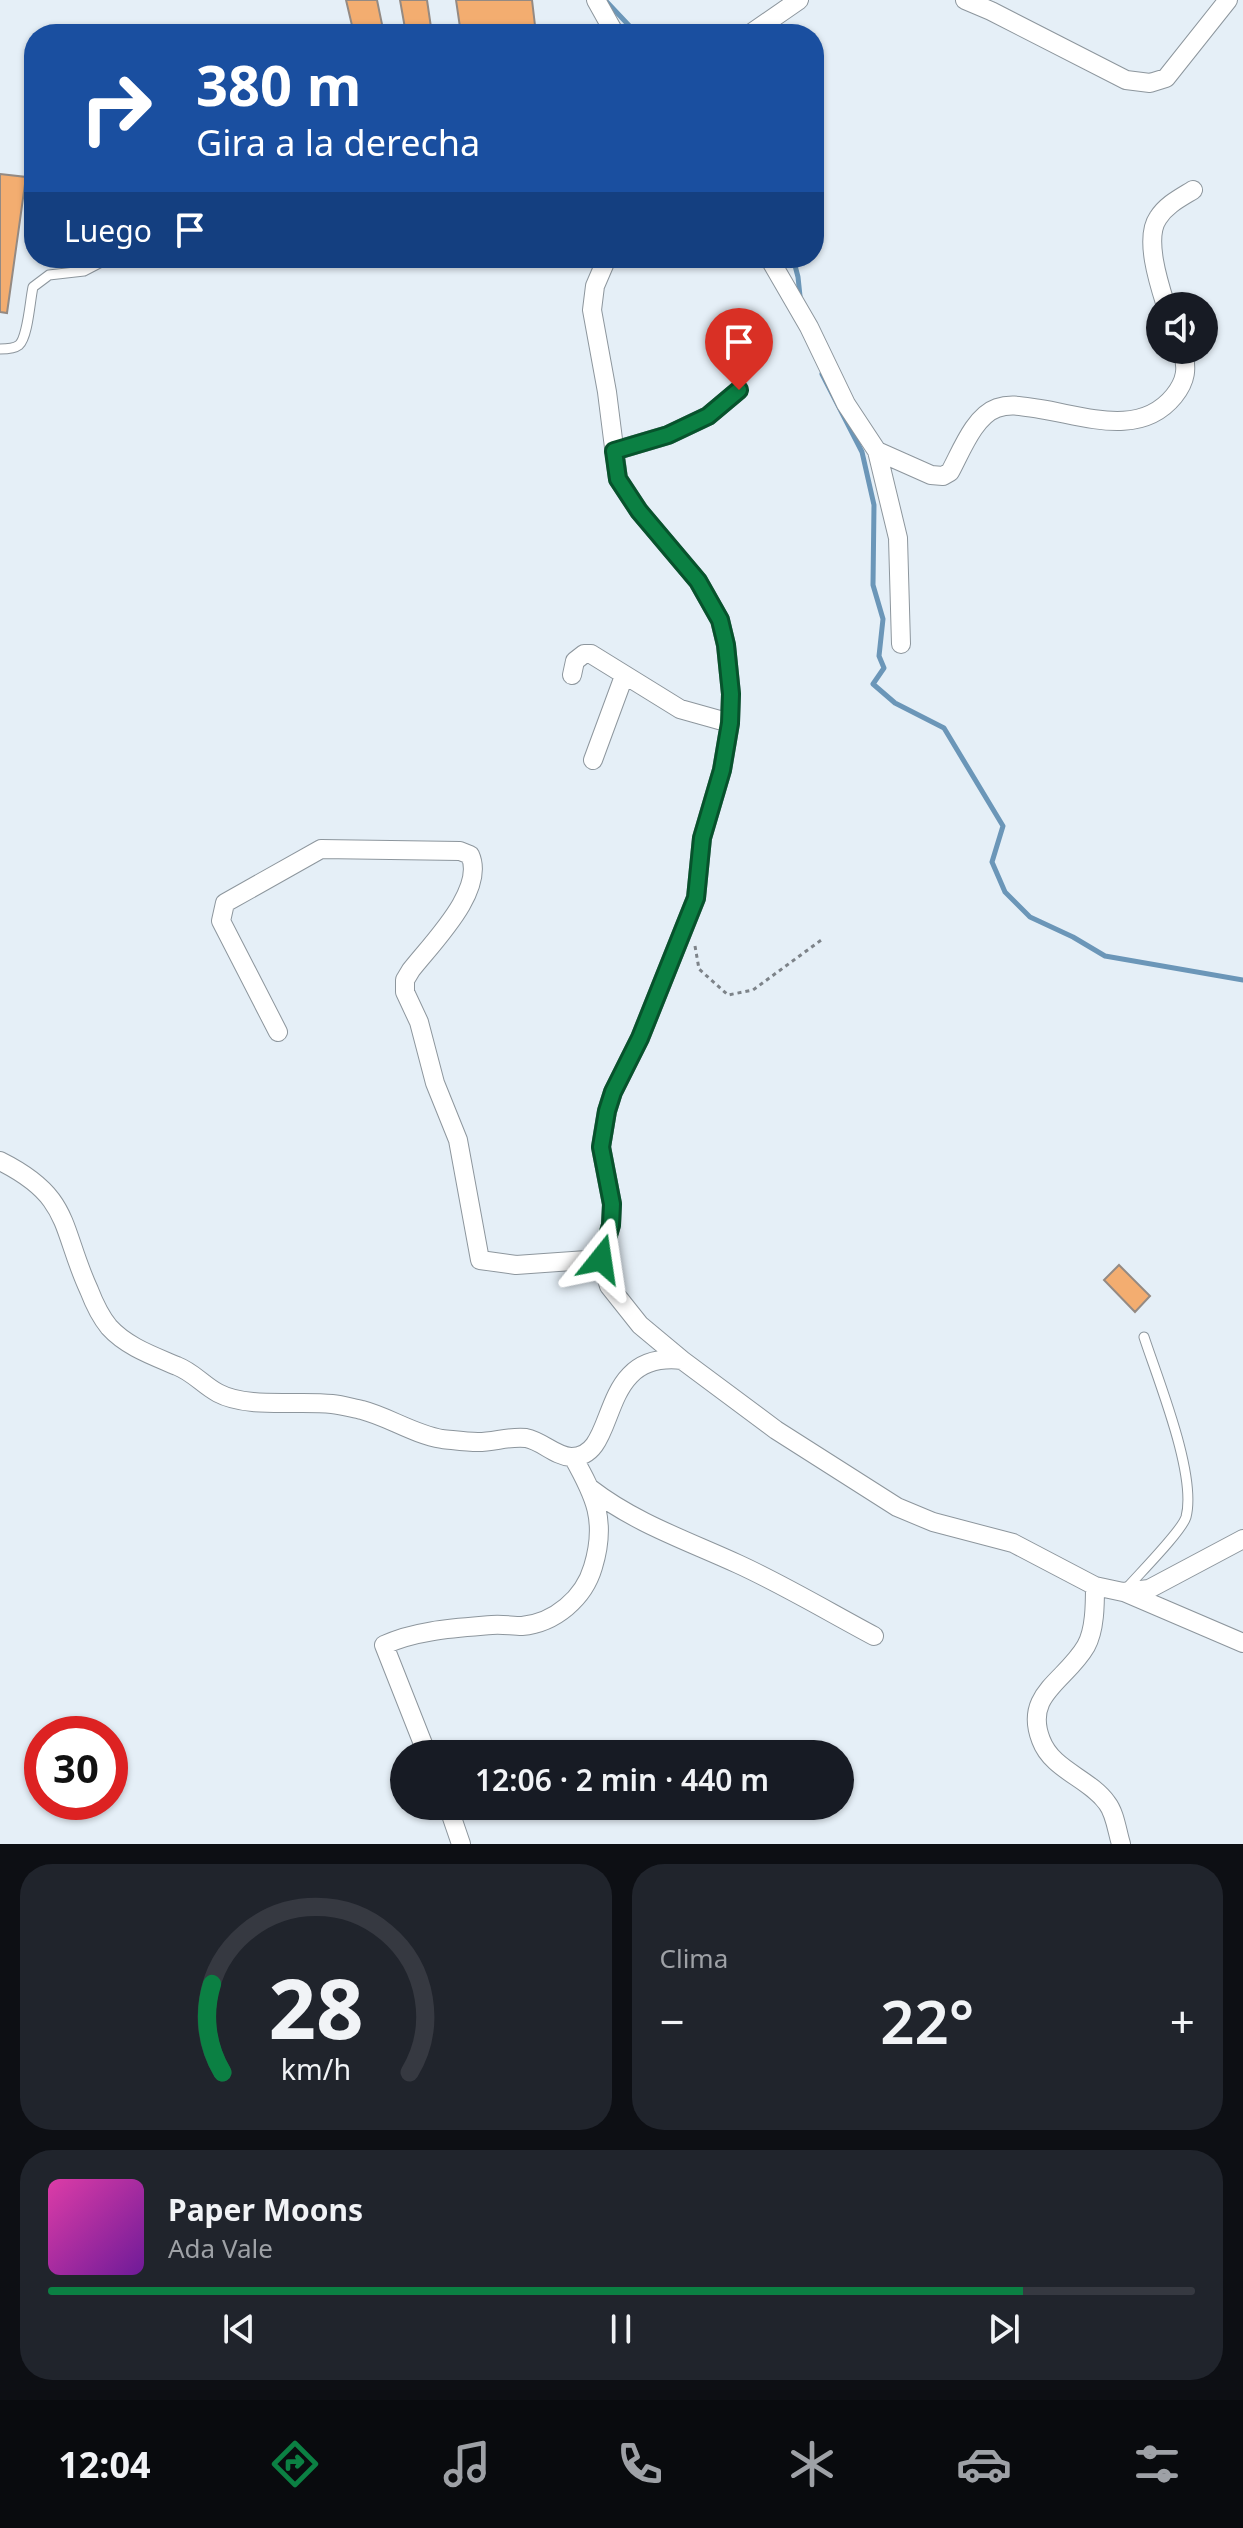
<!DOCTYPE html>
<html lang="es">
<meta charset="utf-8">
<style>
:root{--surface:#171b24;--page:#20242c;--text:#f1f3f6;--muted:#9ea1a6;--line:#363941;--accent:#0b8043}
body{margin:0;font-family:"Noto Sans",sans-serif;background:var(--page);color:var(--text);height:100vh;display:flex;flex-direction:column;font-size:30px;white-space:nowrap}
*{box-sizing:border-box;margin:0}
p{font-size:26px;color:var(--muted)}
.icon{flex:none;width:44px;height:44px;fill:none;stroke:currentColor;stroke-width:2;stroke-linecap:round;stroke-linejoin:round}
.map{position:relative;height:1844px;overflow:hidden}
.side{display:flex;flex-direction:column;gap:20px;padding:20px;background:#0d0f14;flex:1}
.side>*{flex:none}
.top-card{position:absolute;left:24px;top:24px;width:800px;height:244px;border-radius:32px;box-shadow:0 2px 6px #0004;background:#1a4fa0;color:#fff;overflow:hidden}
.tools{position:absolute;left:1146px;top:292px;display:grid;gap:16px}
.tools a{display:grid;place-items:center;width:72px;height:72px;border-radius:50%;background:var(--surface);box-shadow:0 2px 6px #0004;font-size:40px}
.speed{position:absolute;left:24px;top:1716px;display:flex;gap:16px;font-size:40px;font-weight:700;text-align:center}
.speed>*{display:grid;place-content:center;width:104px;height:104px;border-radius:50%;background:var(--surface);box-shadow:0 2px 6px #0004;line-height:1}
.speed .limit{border:12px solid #d22;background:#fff;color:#111}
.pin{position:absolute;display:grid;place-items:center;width:68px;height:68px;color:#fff;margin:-82px -34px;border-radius:50% 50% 50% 0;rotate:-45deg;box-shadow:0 0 8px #0007}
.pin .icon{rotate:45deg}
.me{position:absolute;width:88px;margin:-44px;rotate:15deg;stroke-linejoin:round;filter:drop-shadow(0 0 6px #0008)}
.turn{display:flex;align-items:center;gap:28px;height:168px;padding:0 40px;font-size:36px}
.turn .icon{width:104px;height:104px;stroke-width:2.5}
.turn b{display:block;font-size:56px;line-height:68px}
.then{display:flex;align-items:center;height:76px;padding:0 40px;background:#0003;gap:16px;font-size:30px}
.big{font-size:60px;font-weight:600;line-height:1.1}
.side .card{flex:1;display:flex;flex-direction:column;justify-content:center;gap:12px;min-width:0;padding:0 28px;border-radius:32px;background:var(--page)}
.side .dial{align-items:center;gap:0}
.dial svg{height:208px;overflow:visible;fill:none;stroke:var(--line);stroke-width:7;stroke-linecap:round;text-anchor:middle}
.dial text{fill:var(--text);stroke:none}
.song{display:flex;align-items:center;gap:24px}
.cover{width:96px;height:96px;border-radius:12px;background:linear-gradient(135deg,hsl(320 70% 55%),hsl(280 70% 35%))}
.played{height:8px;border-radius:4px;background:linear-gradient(90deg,var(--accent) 85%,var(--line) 85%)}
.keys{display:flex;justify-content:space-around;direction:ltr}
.heat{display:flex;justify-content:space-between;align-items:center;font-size:44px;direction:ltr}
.side .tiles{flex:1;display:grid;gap:20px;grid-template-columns:1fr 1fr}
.card:last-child{grid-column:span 2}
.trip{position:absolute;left:390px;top:1740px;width:464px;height:80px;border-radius:40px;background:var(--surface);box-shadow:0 2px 6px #0004;font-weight:600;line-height:80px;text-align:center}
.dock{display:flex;height:128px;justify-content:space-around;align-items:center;background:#090b0e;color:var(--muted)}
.dock .icon{width:56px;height:56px}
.dock .on{color:var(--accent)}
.dock b{font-size:36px;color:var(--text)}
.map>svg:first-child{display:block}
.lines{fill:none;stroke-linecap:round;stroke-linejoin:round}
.stream{stroke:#6b96b8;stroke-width:5}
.building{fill:#f3ad70;stroke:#948a83;stroke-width:2}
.lane-casing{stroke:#8d969d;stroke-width:11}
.street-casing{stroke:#8d969d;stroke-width:20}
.path{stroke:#7d8389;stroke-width:3;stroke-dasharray:4 4;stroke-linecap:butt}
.lane{stroke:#fff;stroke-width:9}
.street{stroke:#fff;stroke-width:18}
.route-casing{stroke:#07532c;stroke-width:20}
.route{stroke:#0b8043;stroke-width:14}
</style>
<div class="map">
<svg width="1243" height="1844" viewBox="0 0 1243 1844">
<rect width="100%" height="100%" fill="#e5eff7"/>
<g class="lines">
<path class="stream" d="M 605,0 L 637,34
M 793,258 L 798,277 L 800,296
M 822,374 L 862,452 L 874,505 L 873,585 L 883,619 L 879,656 L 884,668 L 873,684 L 895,703 L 944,728 L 1003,826 L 992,862 L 1005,892 L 1030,917 L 1073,937 L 1105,956 L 1243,980"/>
</g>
<path class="building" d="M 346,0 L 377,0 L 384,34 L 354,34 Z
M 400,0 L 427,0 L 432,34 L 406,34 Z
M 456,0 L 532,0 L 536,34 L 461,34 Z
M 0,174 L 26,177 L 7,313 L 0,312 Z
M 1119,1265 L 1150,1296 L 1135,1312 L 1104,1280 Z"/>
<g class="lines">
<g class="lane-casing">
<path id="lane" d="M 0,349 C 6,349 14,349 19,345 C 28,337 30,300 33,287 L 49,275 L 84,271 L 109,258
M 1126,1589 C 1138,1575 1182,1531 1186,1517 C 1197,1475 1158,1380 1144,1337"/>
</g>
<g class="street-casing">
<path id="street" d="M 596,0 L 615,34
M 965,0 L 991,11 L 1126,80 L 1150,83 L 1166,78 L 1228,0
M 750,34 L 799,0
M 607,258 L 595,286 L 592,310 L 607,392 L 618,479 L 639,511 L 698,581 L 720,620 L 726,645 L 731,694 L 730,723 L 722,770 L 702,838 L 696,898 L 640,1038 L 613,1092 L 607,1111 L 601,1147 L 612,1204 L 611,1225 L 601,1259 L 609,1286 L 640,1325 L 682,1360
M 769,258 L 809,327 L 846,404 L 877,451 L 931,475 L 943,476 L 950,472 C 961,452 974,416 997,408 C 1012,403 1025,407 1040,409 C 1085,416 1140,438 1174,396 C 1186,381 1188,368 1182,350
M 1166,306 C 1159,284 1144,238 1158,218 C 1166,205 1180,198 1193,190
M 614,451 L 668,435 L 708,416 L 739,390
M 877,451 L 898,538 L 901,644
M 572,675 L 575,661 L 584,654 L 591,654 L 680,709 L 730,723
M 593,760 L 624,676
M 278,1032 L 221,921 L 225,903 L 321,849 L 460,851 L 470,855 C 486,890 432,943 411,970 L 405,980 L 405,992 L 419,1022 L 435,1083 L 458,1140 L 480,1260 L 516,1265 L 601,1259
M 0,1161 C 72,1197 60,1227 89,1290 C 94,1303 100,1316 109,1327 C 127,1347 154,1356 177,1366 C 193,1372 203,1385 218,1393 C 248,1409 298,1400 332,1404 C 342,1405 352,1408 362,1410 C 389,1417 413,1434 442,1439 C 453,1440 466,1442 478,1442 C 494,1442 510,1436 526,1438 C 542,1441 555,1456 571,1457 C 621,1458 594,1350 682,1360 L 776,1430 L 897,1507 L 933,1522 L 1013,1543 L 1095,1586 L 1123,1592 L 1149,1589 L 1243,1539
M 591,1489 C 635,1523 688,1541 738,1564 C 784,1585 829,1612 874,1636
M 1095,1586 C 1095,1604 1095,1630 1086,1646 C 1066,1681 1023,1694 1041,1740 C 1052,1770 1089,1778 1107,1803 C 1115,1813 1117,1831 1121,1844
M 1124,1592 L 1243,1643
M 427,1754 L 384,1645 C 416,1630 456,1628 492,1625 C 502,1624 512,1626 522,1626 C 555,1623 584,1598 593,1567 C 607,1521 595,1496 573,1457
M 448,1806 L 461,1844"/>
</g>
<path class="path" d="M 695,946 L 699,969 L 728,995 L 753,990 L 824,938"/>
<use href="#lane" class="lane"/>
<use href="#street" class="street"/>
</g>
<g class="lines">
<g class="route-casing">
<path id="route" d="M 601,1259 L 611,1225 L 612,1204 L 601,1147 L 607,1111 L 613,1092 L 640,1038 L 696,898 L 702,838 L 722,770 L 730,723 L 731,694 L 726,645 L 720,620 L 698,581 L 639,511 L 618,479 L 614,451 L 668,435 L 708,416 L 739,390"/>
</g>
<use href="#route" class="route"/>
</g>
</svg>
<div class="tools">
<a><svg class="icon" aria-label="sound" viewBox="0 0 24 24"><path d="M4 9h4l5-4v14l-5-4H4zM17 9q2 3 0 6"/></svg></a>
</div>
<div class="speed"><div class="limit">30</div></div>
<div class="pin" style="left:739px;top:390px;background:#d93025"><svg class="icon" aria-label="arrive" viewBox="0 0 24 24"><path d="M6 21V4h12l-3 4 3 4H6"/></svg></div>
<svg class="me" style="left:601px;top:1259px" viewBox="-20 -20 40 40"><path d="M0-17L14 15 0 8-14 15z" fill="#0b8043" stroke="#fff" stroke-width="4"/></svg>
<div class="trip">12:06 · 2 min · 440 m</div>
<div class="top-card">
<div class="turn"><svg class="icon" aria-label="right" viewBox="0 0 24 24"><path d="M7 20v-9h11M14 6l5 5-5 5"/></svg><div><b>380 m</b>Gira a la derecha</div></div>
<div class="then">Luego<svg class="icon" aria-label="arrive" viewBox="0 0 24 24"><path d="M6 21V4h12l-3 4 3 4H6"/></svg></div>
</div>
</div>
<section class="side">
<div class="tiles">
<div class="card dial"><svg viewBox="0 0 100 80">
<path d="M14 69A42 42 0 1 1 86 69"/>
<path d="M14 69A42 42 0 0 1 10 35" stroke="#0b8043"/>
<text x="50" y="56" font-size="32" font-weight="700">28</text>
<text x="50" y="72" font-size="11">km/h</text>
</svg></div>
<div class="card"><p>Clima</p>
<div class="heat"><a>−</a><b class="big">22°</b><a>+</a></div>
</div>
<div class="card">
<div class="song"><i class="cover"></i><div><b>Paper Moons</b><p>Ada Vale</p></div></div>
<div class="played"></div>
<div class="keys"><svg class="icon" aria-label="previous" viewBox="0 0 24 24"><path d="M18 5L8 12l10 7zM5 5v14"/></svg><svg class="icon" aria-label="pause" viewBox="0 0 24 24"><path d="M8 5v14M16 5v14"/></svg><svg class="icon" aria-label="next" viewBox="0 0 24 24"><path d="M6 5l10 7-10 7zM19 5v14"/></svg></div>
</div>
</div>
</section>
<nav class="dock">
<b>12:04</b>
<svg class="icon on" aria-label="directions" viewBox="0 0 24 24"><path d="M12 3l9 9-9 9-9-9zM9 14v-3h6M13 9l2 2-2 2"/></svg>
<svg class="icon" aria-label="music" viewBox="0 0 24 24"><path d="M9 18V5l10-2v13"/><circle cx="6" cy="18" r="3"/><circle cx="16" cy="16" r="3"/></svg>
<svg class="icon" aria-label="phone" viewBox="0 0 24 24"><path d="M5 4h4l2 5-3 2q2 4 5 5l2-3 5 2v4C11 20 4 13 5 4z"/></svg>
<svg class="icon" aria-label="climate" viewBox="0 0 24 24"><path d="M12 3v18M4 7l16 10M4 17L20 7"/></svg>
<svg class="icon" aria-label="car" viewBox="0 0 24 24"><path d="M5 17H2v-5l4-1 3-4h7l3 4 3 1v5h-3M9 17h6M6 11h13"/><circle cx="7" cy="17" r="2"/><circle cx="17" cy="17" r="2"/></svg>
<svg class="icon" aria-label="filters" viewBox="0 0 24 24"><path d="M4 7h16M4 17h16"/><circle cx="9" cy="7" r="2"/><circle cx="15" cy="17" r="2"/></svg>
</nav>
